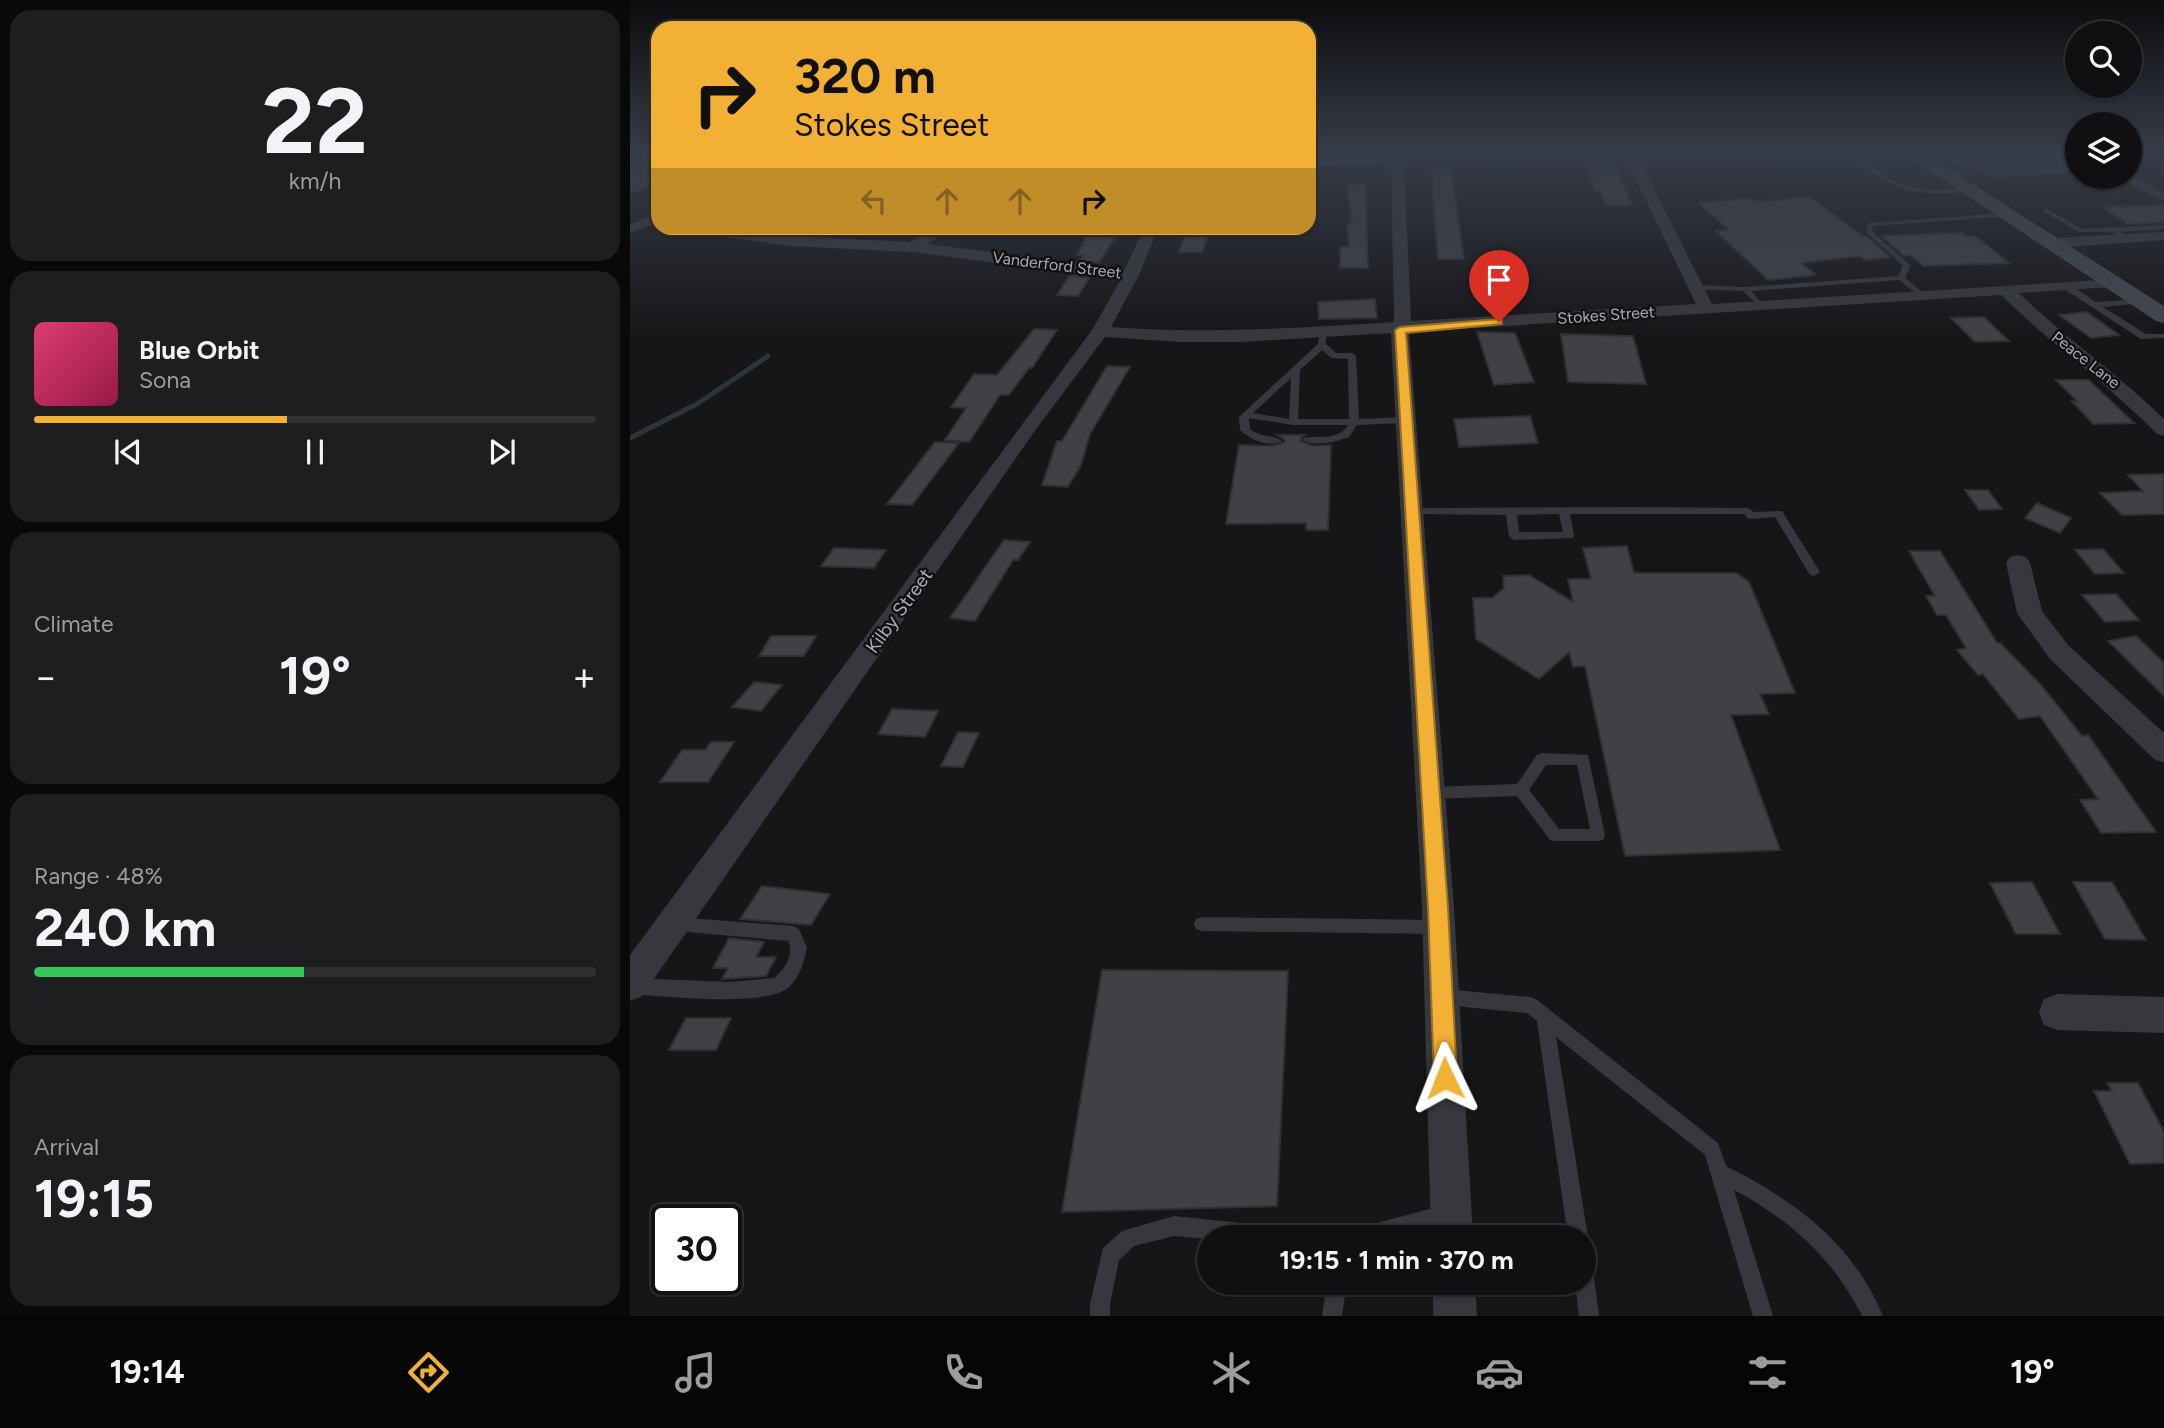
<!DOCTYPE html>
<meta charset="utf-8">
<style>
:root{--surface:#101012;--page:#1e1e20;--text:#f1f3f6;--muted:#9c9d9f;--line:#303032;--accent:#f2b134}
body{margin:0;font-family:Figtree,sans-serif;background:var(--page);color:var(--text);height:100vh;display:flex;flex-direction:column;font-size:26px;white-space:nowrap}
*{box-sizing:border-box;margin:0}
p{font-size:23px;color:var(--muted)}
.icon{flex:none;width:38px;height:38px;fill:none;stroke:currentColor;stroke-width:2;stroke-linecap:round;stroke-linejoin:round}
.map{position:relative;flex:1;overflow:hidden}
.sheet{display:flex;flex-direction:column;gap:10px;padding:10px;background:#09090a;width:630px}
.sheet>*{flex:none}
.guide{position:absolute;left:21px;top:21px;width:665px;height:214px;border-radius:21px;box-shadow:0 2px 5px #0004,0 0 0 2px var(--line);background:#f2b134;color:#111;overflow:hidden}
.controls{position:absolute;left:1435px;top:21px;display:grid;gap:14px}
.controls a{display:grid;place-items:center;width:77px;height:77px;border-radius:50%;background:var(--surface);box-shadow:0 2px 5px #0004,0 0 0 2px var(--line);font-size:35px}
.speed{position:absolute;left:21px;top:1204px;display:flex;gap:14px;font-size:35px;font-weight:700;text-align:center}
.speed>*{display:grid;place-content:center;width:91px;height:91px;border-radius:50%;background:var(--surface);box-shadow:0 2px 5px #0004,0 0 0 2px var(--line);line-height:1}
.speed .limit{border:4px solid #111;border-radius:10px;background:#fff;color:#111}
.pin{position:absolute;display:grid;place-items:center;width:60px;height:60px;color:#fff;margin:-72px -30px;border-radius:50% 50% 50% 0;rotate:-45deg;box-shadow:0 0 7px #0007}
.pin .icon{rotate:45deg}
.me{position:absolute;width:77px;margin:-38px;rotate:358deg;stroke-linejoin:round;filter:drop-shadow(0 0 5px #0008)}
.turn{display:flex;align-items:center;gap:24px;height:147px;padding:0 28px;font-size:32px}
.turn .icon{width:91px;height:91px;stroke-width:2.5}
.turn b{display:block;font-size:49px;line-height:60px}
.lanes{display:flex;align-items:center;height:66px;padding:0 28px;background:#0003;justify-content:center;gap:35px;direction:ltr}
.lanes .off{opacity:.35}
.big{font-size:52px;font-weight:700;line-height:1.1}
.sheet .tile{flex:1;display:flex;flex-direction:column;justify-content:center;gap:10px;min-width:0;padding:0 24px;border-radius:21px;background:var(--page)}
.sheet .dial{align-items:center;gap:0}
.dial b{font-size:91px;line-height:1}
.song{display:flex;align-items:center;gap:21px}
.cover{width:84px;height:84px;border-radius:10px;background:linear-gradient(135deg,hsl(340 70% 55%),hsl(340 70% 35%))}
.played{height:7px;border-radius:4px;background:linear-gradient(90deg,var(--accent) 45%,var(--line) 45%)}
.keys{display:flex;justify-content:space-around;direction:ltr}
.heat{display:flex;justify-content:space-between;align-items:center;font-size:38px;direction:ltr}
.charge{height:10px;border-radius:5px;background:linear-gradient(90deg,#34c759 48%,var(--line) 0)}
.trip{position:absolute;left:567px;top:1225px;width:399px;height:70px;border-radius:35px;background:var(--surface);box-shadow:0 2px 5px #0004,0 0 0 2px var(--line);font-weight:700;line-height:70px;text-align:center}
.dock{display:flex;height:112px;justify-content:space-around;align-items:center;background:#060607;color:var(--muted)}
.dock .icon{width:49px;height:49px}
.dock .on{color:var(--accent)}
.dock b{font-size:32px;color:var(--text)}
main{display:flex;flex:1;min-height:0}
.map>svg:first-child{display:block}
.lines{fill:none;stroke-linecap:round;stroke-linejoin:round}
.stream{stroke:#2c353c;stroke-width:5}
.building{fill:#404145;stroke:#303034;stroke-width:2}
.service{fill:#37383d;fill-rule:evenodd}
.minor{fill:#37383d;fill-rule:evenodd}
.secondary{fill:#45474d;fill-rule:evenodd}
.route{fill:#f2b134;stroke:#9d7322;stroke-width:2}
.labels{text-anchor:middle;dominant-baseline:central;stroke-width:5;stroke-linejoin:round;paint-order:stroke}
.far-street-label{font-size:16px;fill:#a8adb8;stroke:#111113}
.street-label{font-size:19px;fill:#a8adb8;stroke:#111113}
</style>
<main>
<section class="sheet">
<div class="tile dial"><b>22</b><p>km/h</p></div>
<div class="tile">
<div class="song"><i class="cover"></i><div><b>Blue Orbit</b><p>Sona</p></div></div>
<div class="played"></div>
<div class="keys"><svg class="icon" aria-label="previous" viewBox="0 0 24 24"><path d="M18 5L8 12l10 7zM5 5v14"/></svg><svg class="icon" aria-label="pause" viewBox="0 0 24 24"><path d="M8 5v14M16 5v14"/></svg><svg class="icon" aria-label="next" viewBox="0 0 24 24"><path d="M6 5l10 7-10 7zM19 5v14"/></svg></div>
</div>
<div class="tile"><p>Climate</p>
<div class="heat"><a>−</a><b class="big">19°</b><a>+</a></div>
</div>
<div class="tile"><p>Range · 48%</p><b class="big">240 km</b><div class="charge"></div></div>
<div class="tile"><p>Arrival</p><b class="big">19:15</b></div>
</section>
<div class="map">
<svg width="1534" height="1316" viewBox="0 0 1534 1316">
<rect width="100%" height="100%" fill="#161618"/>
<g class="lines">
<path class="stream" d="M 0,438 L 67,404 L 138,356"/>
</g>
<path class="building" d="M 1399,154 L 1426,155 L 1447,167 L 1447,172 L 1361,177 L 1331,158 Z
M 28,164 L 28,182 L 0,194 L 0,169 Z
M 957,167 L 985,167 L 1002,205 L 976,205 L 970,190 L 965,190 Z
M 801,169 L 821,169 L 834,259 L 808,259 Z
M 735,184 L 738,268 L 710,268 L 710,247 L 719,247 L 717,224 L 722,224 L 717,185 Z
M 1179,197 L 1234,237 L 1237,237 L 1260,257 L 1236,260 L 1230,256 L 1171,263 L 1186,275 L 1138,280 L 1086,231 L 1099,230 L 1069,203 L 1121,198 L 1127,202 Z
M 1534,205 L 1534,222 L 1498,224 L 1472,207 Z
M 461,228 L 484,228 L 480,237 L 485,237 L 469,263 L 450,261 L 454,255 L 447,255 Z
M 558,228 L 580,228 L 572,252 L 549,252 Z
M 1331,233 L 1335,236 L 1345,236 L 1379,263 L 1294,266 L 1281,255 L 1274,256 L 1252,236 Z
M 440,275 L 459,278 L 448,296 L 427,295 Z
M 745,299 L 747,318 L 689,319 L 688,302 Z
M 1457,312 L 1489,335 L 1461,338 L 1429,315 Z
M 1354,317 L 1379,341 L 1345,342 L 1321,318 Z
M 404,329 L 427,330 L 402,368 L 399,368 L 379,395 L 370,395 L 339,442 L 315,440 L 336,408 L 321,407 L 344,374 L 367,375 Z
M 847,332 L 885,333 L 904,382 L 864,385 Z
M 931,334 L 1003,336 L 1016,384 L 938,382 Z
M 477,366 L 500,367 L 460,434 L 451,465 L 438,487 L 412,485 L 427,441 L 432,441 Z
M 1426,380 L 1459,380 L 1504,423 L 1463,424 L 1442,401 L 1448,402 Z
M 900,416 L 908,443 L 829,447 L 824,419 Z
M 647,435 L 677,435 L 672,436 L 670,441 L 683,446 L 701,445 L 698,530 L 676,530 L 676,523 L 596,524 L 609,445 L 641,446 L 653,443 L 655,440 Z
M 305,442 L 329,443 L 282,505 L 257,504 Z
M 1534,474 L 1534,514 L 1492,515 L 1470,493 L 1513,491 L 1498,475 Z
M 1335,490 L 1358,490 L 1372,509 L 1349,510 Z
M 1407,503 L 1441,518 L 1430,533 L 1395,518 Z
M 374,540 L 400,542 L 388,560 L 383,560 L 345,621 L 320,618 Z
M 997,546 L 1004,573 L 1106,573 L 1119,582 L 1165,693 L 1130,694 L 1139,714 L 1101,715 L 1150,850 L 995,856 L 955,666 L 943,667 L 939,652 L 909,679 L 846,639 L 843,598 L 862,598 L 874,588 L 873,576 L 899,575 L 943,602 L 938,579 L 961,579 L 953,548 Z
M 204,548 L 256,550 L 244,568 L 191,566 Z
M 1473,549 L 1494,573 L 1465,574 L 1445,550 Z
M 1279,551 L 1310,551 L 1367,643 L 1370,643 L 1410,684 L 1452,736 L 1458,735 L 1526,832 L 1471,833 L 1450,800 L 1468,799 L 1410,716 L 1389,719 L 1353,674 L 1348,675 L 1327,650 L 1336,648 L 1316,615 L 1307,615 L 1296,596 L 1305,596 Z
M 1486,594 L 1509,620 L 1475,622 L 1452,595 Z
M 141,636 L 186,636 L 174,656 L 129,656 Z
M 1506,636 L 1534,663 L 1534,696 L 1478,641 Z
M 124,682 L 152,685 L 131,711 L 102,707 Z
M 262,709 L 308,711 L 295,737 L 248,734 Z
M 328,732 L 349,733 L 333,767 L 311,766 Z
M 81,742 L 104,742 L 78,782 L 30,782 L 52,750 L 75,750 Z
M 1402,882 L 1430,934 L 1386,934 L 1360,883 Z
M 1443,882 L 1482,882 L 1516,940 L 1475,939 Z
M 132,886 L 200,894 L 181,925 L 110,919 Z
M 99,938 L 134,942 L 126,957 L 146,957 L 136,976 L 92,979 L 98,968 L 83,968 Z
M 472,970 L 658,971 L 647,1206 L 432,1212 Z
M 56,1018 L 101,1018 L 86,1050 L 39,1050 Z
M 1477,1083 L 1508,1083 L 1534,1132 L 1534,1163 L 1500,1164 L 1464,1091 L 1482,1091 Z"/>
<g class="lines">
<path class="service" d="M 1310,153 L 1317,153 L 1343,169 L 1345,173 L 1317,178 L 1317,176 L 1338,172 Z
M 1223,156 L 1227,156 C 1273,191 1284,191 1340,188 L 1343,190 L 1340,192 C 1283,195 1269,194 1223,158 Z
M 1414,209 L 1418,209 L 1451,229 L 1534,225 L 1534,229 L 1491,232 L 1500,238 L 1500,240 L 1498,241 L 1482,232 L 1448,232 L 1414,211 Z
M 1379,213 L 1381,214 L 1381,216 L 1243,226 L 1242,231 L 1281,266 L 1275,278 L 1295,294 L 1296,296 L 1292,298 L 1269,280 L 1121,291 L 1134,305 L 1130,307 L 1113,291 L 1066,289 L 1062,287 L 1066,285 L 1115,287 L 1268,276 L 1273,266 L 1236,232 L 1238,223 Z
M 1431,283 L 1437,283 L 1466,302 L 1514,299 L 1514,303 L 1511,303 L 1473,307 L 1516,334 L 1534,334 L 1534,338 L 1511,339 L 1431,287 Z
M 690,330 L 696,330 L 696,344 L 706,353 L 722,353 L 726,356 L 729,419 L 777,417 L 782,420 L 777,423 L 727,425 L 719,437 C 706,442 685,447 672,440 L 674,438 C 690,435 708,441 718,425 L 663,425 L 619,418 L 620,429 C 633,439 642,434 652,441 C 638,448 621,440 610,430 L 609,417 L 688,344 ZM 692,350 L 701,358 L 718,359 L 719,419 L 668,419 L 670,370 ZM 661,378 L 659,419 L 623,413 Z
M 1000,507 L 1118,508 L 1124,512 L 1152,511 L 1190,572 L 1184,576 L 1180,575 L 1145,517 L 1121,519 L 1117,518 L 1115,514 L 940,514 L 944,535 L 943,538 L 884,540 L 879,536 L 876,515 L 783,514 L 778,511 L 783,508 ZM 929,514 L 933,532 L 889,532 L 887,515 Z
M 912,753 L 958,755 L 975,835 L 973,840 L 968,841 L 925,841 L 920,840 L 887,796 L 800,799 L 795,797 L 793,793 L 795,789 L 800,787 L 887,784 L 907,755 ZM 916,765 L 947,765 L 960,829 L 929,829 L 899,790 Z
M 46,917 L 163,926 L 169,929 L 177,948 C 174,961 170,977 159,987 C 136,1008 33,996 0,994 L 0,978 L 100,982 L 144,978 C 155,969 164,955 158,941 L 46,931 L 40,929 L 38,924 L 40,919 Z
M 572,917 L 809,920 L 815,922 L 817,927 L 815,932 L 809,934 L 572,931 L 566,929 L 564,924 L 566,919 Z
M 814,989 L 900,997 L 906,999 L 1088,1143 L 1096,1166 C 1164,1200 1223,1243 1253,1316 L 1232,1316 C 1204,1259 1159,1219 1104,1190 L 1143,1316 L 1123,1316 L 1075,1155 L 926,1037 L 958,1237 L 954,1244 L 954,1237 L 938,1237 L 907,1021 L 897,1013 L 814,1005 L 808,1003 L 806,997 L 808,991 Z
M 814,1205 L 821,1208 L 824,1215 L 821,1222 L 814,1225 L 767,1237 L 722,1237 L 725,1230 L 732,1227 Z
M 544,1216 L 650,1227 L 657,1230 L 660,1237 L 579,1237 L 579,1239 L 544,1236 L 504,1246 L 489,1260 L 480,1304 L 480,1316 L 460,1316 L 460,1304 L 473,1248 L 492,1231 Z
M 954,1267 L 961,1270 L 964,1277 L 969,1316 L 949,1316 L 945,1283 L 954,1283 Z
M 697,1283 L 717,1283 L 712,1316 L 692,1316 Z"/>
<path class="minor" d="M 28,153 L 28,161 L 0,167 L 0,159 Z
M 1289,153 L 1293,156 L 1287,160 L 1010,161 L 1082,304 L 1488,279 L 1490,282 L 1482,287 L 1389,293 C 1435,338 1488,374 1534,419 L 1534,436 L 1527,434 C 1478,384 1421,344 1371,295 L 779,332 L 824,908 L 843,1237 L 801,1237 L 792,908 L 761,333 L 609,342 L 550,342 L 475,337 L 404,432 L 12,996 L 0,1001 L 0,955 L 462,330 L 491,279 L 283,252 L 160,246 L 60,232 L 53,228 L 90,228 L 160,236 L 280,242 L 304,228 L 320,228 L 298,244 L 495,269 L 514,228 L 528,228 L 509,275 L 481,327 C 576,334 669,328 764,322 L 761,162 L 679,166 L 679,158 L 767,154 ZM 997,161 L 1066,304 L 781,321 L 774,162 Z
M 1440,153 L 1447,153 L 1447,157 L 1441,156 Z
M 1500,175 L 1534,193 L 1534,202 L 1486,177 Z
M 28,214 L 28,223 L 0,233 L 0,224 Z
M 1534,232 L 1534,240 L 1423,248 L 1415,243 L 1423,238 Z
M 1388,555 L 1396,557 L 1400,563 L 1412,611 L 1438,645 L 1534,733 L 1534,763 L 1524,759 L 1420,659 L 1387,613 L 1376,563 L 1380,557 Z
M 1427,994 L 1534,997 L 1534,1033 L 1427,1030 L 1414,1025 L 1409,1012 L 1414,999 Z
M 803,1283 L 845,1283 L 847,1316 L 803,1316 Z"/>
<path class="secondary" d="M 1273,153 L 1294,153 L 1534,306 L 1534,323 L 1526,321 Z"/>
</g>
<linearGradient id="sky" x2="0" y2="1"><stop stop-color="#0c0c0d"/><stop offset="0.45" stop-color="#363c48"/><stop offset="1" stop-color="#363c48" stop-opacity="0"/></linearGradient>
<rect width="1534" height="337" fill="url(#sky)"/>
<path class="route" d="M 869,319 L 872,320 L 872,324 L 776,333 L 818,908 L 827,1078 L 823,1086 L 815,1089 L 807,1086 L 804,1078 L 798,908 L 765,330 L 770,327 Z"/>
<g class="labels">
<g class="far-street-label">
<text transform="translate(427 265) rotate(7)">Vanderford Street</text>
<text transform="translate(976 315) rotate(-4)">Stokes Street</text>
<text transform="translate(1456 360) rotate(38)">Peace Lane</text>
</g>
<g class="street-label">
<text transform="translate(269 611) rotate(-54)">Kilby Street</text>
</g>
</g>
</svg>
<div class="controls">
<a><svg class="icon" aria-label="search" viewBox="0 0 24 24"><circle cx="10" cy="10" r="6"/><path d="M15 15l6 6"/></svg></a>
<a><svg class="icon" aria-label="layers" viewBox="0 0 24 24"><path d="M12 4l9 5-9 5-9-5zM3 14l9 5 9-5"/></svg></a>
</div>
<div class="speed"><div class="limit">30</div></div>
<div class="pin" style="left:869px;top:322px;background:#d93025"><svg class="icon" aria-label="arrive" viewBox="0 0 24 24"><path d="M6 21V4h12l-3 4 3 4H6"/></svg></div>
<svg class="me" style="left:815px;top:1078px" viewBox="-20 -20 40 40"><path d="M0-17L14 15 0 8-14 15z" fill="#f2b134" stroke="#fff" stroke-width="4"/></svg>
<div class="trip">19:15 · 1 min · 370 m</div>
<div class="guide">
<div class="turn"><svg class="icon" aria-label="right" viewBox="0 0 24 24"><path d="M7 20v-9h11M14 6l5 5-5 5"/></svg><div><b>320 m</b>Stokes Street</div></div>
<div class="lanes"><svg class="icon off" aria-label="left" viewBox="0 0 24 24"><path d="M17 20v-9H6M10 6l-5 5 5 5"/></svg><svg class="icon off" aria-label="ahead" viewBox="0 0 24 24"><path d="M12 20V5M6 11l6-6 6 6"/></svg><svg class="icon off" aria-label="ahead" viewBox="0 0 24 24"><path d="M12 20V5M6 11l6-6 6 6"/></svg><svg class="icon" aria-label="right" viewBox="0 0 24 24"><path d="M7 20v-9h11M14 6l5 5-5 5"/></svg></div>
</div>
</div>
</main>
<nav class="dock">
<b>19:14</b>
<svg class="icon on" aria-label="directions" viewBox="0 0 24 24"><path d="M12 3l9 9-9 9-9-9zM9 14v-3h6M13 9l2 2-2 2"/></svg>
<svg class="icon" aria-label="music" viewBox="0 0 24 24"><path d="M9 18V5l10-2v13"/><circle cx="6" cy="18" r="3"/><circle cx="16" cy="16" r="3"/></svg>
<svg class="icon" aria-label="phone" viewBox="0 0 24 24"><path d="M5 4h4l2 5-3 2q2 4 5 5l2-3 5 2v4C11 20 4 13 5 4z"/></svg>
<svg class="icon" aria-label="climate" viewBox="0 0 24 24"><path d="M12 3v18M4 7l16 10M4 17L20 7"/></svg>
<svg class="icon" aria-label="car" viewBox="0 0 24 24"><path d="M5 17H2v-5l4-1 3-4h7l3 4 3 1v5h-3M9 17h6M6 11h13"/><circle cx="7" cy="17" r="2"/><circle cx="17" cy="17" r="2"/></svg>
<svg class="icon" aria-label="filters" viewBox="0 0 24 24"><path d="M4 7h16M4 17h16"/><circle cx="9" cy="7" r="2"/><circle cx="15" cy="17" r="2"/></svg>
<b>19°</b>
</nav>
